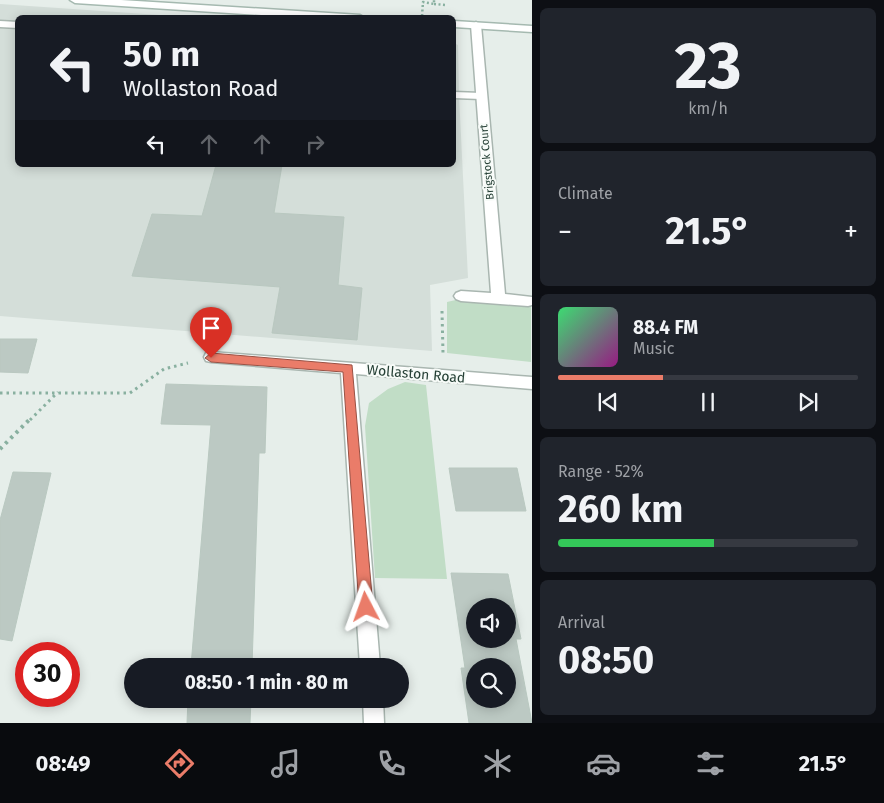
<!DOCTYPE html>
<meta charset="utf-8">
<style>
:root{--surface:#171b24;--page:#20242c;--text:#f1f3f6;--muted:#9ea1a6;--line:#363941;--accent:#ea7c69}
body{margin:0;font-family:"Fira Sans",sans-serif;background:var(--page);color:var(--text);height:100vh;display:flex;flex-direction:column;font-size:19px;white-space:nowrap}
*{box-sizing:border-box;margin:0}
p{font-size:16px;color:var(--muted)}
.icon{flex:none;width:28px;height:28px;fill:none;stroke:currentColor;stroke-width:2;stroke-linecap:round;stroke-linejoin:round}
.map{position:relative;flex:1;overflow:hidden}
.side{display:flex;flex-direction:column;gap:8px;padding:8px;background:#0d0f14;width:352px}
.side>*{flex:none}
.hud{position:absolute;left:15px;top:15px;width:441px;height:152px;border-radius:8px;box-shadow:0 2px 12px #0003;background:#171b24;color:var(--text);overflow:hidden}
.fabs{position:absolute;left:466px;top:598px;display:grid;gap:10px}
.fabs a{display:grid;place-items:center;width:50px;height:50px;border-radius:50%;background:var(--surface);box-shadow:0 2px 12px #0003;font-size:25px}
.speed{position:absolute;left:15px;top:642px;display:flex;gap:10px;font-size:25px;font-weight:700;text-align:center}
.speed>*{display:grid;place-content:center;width:65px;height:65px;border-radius:50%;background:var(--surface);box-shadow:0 2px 12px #0003;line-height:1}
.speed .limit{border:8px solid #d22;background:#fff;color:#111}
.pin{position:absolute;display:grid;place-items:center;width:42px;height:42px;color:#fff;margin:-51px -21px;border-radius:50% 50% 50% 0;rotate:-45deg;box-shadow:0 0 5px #0007}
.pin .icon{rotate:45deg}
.me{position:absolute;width:55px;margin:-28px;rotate:356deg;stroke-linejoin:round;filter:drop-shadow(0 0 4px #0008)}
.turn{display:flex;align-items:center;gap:18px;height:105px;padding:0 25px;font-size:22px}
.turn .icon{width:65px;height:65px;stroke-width:2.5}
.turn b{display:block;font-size:35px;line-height:42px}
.lanes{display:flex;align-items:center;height:48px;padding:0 25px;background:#0003;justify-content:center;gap:25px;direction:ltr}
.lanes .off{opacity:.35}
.big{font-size:38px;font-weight:700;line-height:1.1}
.side .widget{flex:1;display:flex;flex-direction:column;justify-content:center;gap:8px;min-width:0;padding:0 18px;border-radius:8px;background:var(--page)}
.side .dial{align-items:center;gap:0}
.dial b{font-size:65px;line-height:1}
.song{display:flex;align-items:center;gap:15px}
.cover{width:60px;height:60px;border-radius:8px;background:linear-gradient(135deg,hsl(140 70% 55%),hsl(310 70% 35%))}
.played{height:5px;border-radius:2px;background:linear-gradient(90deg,var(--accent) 35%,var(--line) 35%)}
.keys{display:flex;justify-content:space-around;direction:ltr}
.heat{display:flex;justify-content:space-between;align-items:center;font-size:28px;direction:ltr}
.charge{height:8px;border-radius:4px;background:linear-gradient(90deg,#34c759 52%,var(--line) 0)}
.trip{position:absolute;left:124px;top:658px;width:285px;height:50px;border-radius:25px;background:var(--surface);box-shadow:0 2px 12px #0003;font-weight:700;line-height:50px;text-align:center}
.tabs{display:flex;height:80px;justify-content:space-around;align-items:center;background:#090b0e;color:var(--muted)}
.tabs .icon{width:35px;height:35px}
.tabs .on{color:var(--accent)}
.tabs b{font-size:22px;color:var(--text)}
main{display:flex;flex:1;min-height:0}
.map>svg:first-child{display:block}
.built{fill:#d4ded9}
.green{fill:#c1ddc6}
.building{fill:#bcc9c3;stroke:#b9c8c0;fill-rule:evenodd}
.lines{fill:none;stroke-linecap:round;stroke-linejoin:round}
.lane-casing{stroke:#a9b6b0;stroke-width:3}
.street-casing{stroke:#a9b6b0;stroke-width:3}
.secondary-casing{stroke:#a5b9b0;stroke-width:3}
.path-far2{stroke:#89b0a0;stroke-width:2.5;stroke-dasharray:2 2.5;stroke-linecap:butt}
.path-far1{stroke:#89b0a0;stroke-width:3;stroke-dasharray:2.5 4;stroke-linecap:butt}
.path{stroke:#89b0a0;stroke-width:4;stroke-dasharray:3 4.5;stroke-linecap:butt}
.lane{fill:#fff;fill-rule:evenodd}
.street{fill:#fff;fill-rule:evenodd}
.secondary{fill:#fff;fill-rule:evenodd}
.route{fill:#ea7c69;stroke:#985144}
.labels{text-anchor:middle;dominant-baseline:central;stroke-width:4;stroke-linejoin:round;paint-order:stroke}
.far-street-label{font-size:11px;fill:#264036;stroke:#f7fbf8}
.street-label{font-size:14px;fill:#264036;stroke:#f7fbf8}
</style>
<main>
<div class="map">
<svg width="532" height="723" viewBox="0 0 532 723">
<rect width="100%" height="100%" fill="#e6eeea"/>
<path class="built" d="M 0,4 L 189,17 L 18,18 L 18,165 L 454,165 L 454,43 L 458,45 L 459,95 L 468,278 L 430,285 L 432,351 L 0,316 Z"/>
<path class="green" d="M 460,299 L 531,306 L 531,362 L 447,353 L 447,302 Z
M 405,382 L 426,385 L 447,579 L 375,578 L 365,426 L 369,403 L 388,389 Z"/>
<path class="building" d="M 216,165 L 282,165 L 274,213 L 344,217 L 338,285 L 362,288 L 357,340 L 272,333 L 280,287 L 132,276 L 152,214 L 202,216 Z
M 0,339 L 37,339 L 28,373 L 0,372 Z
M 166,384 L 267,387 L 265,453 L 259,453 L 252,666 L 191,666 L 211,425 L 161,424 Z
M 449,468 L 517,468 L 526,511 L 456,511 Z
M 13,472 L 51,473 L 12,641 L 0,639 L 0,520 Z
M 451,573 L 508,574 L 521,639 L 516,639 L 532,723 L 469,723 L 461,668 L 465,668 ZM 475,606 L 508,606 L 508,639 L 475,639 ZM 475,666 L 508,666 L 508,699 L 475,699 Z
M 188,699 L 251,699 L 250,723 L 187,723 Z"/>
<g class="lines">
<g class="lane-casing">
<path id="lane" d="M 0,21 L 18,22 L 18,28 L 0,27 Z
M 454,92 L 481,93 L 486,96 L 481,99 L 454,98 Z"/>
</g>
<g class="street-casing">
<path id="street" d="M 476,22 L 481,25 L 505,294 L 532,297 L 532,305 L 528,306 L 461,301 L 456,299 L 454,296 L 456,293 L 461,291 L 491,293 L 471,25 Z
M 211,352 L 532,377 L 532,389 L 356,374 L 380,666 L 360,666 L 341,373 L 211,362 L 206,361 L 204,357 L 206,353 Z
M 363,699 L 383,699 L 384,723 L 364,723 Z"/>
</g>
<g class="secondary-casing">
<path id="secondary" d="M 70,0 L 121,0 L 360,15 L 365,18 L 306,18 L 75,3 Z
M 454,21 L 532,26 L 532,32 L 454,27 Z"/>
</g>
<path class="path-far2" d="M 434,4 L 446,5
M 405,15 L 405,18
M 422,16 L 423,2 L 434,4 L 434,0"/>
<path class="path-far1" d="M 442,311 L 443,353
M 0,393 L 130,393 L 164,369 L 188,363
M 30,420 L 58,392"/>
<path class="path" d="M 0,449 L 31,418"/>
<use href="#lane" class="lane"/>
<use href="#street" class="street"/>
<use href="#secondary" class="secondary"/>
</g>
<path class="route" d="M 211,353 L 352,365 L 373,607 L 371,611 L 366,613 L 361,611 L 359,607 L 343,372 L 211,362 L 205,358 Z"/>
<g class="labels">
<g class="far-street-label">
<text transform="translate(487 162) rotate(-95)">Brigstock Court</text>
</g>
<g class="street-label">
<text transform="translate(416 374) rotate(5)">Wollaston Road</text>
</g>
</g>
</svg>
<div class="fabs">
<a><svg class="icon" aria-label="sound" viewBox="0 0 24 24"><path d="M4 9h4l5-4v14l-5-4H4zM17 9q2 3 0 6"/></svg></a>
<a><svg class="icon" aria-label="search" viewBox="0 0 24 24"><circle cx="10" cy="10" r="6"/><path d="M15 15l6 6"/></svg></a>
</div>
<div class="speed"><div class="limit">30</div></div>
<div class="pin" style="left:211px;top:358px;background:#d93025"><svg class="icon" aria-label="arrive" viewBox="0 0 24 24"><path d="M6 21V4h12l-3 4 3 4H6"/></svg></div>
<svg class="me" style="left:366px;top:607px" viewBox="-20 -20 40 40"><path d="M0-17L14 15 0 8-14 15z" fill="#ea7c69" stroke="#fff" stroke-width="4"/></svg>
<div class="trip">08:50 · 1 min · 80 m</div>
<div class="hud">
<div class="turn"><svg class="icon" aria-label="left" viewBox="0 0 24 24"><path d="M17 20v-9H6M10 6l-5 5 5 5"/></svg><div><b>50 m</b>Wollaston Road</div></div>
<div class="lanes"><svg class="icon" aria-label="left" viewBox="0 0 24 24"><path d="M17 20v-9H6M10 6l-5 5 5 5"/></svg><svg class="icon off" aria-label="ahead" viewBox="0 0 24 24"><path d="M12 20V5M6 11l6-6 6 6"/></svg><svg class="icon off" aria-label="ahead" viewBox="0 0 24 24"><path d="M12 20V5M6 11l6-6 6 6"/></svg><svg class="icon off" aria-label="right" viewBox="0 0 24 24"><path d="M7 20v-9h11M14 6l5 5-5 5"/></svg></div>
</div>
</div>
<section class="side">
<div class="widget dial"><b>23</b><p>km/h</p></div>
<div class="widget"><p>Climate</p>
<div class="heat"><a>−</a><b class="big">21.5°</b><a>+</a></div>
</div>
<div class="widget">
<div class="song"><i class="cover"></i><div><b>88.4 FM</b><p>Music</p></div></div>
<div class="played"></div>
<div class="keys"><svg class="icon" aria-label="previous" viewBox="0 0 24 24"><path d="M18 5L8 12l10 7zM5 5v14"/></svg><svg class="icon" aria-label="pause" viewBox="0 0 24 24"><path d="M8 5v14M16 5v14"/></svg><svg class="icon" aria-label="next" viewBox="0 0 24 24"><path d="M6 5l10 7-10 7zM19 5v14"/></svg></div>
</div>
<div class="widget"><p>Range · 52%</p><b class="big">260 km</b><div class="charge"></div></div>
<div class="widget"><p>Arrival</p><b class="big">08:50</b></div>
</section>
</main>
<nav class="tabs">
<b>08:49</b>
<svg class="icon on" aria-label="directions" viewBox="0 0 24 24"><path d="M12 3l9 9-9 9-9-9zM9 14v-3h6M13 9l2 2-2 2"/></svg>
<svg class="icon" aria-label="music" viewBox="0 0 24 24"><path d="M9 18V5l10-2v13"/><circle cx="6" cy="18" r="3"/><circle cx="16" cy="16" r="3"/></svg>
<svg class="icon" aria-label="phone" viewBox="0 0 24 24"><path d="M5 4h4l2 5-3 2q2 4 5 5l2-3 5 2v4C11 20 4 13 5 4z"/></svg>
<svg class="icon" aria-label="climate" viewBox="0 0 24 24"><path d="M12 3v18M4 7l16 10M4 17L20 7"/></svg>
<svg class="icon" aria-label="car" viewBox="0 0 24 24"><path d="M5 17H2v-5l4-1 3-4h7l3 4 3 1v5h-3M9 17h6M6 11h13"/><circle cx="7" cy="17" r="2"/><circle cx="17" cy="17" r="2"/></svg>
<svg class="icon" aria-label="filters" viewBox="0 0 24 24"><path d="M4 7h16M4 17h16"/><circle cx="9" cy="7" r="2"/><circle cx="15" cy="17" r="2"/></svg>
<b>21.5°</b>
</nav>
